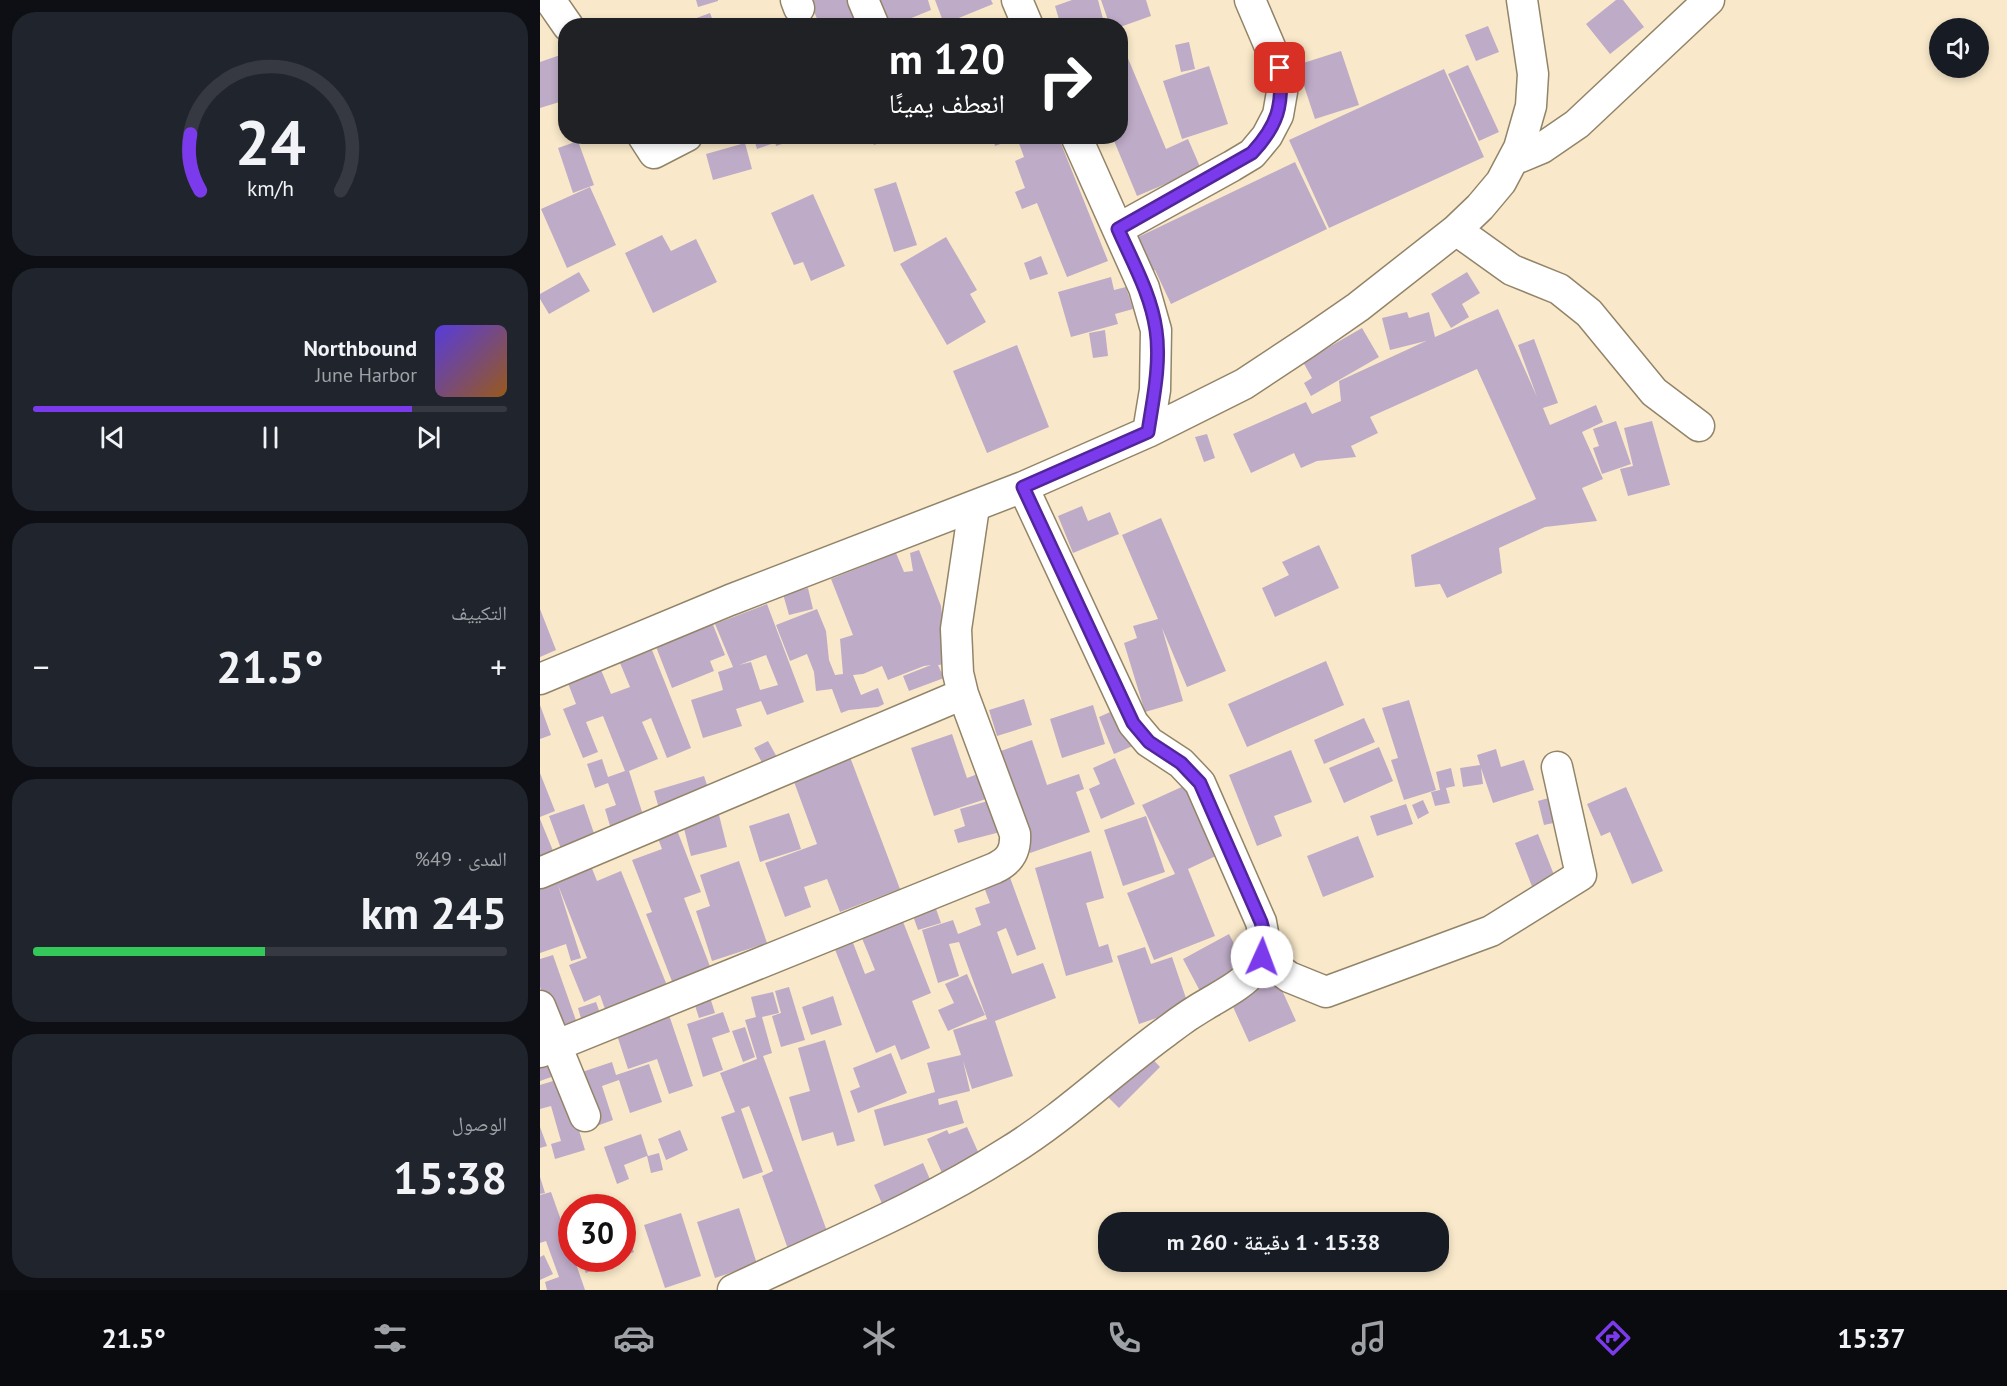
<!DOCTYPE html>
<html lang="ar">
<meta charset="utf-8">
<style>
:root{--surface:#171b24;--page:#20242c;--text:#f1f3f6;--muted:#9ea1a6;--line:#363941;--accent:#7c3aed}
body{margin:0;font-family:"PT Sans","Noto Naskh Arabic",sans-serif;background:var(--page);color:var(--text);direction:rtl;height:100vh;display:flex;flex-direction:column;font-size:22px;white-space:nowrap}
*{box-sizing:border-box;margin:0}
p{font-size:20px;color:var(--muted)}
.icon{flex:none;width:33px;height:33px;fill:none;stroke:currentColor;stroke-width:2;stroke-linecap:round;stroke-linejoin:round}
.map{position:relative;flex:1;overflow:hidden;direction:ltr}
.sheet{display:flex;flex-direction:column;gap:12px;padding:12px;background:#0d0f14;width:540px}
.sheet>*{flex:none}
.hud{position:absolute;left:18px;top:18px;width:570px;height:126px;border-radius:24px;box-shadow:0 3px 9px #0003;direction:rtl;background:#202124;color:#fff;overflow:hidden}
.fabs{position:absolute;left:1389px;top:18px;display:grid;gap:12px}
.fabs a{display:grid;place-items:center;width:60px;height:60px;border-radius:50%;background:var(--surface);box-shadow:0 3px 9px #0003;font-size:30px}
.speed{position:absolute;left:18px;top:1194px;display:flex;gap:12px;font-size:30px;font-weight:700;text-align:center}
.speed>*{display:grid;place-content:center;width:78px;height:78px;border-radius:50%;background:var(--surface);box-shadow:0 3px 9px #0003;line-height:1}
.speed .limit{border:9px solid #d22;background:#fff;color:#111}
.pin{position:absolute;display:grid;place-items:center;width:51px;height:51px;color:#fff;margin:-26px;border-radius:12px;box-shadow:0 3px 9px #0006}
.me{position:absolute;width:66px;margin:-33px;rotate:2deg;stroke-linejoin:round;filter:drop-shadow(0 0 4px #0008)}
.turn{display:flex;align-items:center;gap:21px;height:126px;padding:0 24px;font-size:27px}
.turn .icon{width:78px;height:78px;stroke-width:2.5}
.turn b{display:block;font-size:42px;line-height:51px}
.big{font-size:45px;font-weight:600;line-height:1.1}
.sheet .card{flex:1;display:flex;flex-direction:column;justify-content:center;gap:9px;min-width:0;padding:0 21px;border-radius:24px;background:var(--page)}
.sheet .dial{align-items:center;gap:0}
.dial svg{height:156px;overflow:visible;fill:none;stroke:var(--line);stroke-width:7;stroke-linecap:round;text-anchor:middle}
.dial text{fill:var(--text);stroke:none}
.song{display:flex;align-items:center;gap:18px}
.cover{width:72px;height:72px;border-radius:9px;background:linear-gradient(135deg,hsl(250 70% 55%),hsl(30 70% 35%))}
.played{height:6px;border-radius:3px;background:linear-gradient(90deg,var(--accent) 80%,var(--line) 80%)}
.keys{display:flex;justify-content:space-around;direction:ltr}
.heat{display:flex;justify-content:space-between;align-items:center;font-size:33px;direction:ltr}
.charge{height:9px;border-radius:4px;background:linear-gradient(90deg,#34c759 49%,var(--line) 0)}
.trip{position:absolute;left:558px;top:1212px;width:351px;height:60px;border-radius:24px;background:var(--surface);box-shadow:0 3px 9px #0003;font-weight:600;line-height:60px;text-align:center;direction:rtl}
.dock{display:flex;height:96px;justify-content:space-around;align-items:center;background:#090b0e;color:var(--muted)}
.dock .icon{width:42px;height:42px}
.dock .selected{color:var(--accent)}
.dock b{font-size:27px;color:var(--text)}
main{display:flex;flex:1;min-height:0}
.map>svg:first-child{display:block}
.building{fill:#beabc7;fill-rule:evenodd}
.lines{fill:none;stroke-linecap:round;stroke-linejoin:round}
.minor-casing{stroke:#928468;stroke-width:33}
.minor{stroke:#fff;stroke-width:30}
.route-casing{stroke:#51269a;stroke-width:15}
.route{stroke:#7c3aed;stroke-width:10}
</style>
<main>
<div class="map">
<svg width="1467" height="1290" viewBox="0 0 1467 1290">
<rect width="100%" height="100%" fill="#f9e9ca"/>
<path class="building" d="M 156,0 L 178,0 L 178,1 L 158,7 Z
M 269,0 L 316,0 L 327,26 L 268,26 L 278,21 Z
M 335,0 L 388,0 L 391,10 L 352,26 L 345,26 Z
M 395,0 L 451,0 L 453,4 L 404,24 Z
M 532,0 L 558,0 L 565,26 L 521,26 L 515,6 Z
M 561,0 L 606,0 L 611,16 L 580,27 L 570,26 Z
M 1076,0 L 1083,0 L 1104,27 L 1070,54 L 1046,24 Z
M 170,13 L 175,26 L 138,26 L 138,25 Z
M 948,26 L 959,52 L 936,61 L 925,35 Z
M 649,42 L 655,69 L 641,72 L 635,45 Z
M 801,51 L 819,105 L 775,119 L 757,65 Z
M 26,53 L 26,100 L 0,108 L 0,62 Z
M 587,56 L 626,149 L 648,139 L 661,169 L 597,196 L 572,136 L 580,136 L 580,58 Z
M 928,65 L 959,132 L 939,141 L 908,74 Z
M 669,66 L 688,124 L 642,139 L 623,81 Z
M 904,69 L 944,157 L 789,228 L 749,140 Z
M 213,136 L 231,136 L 234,143 L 217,149 Z
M 234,136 L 253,136 L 254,140 L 236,146 Z
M 260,136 L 286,136 L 286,137 L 263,144 Z
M 331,136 L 354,136 L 354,137 L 334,145 Z
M 452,136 L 518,136 L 568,261 L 527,277 L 497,203 L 482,209 L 475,192 L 485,188 L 475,161 L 484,157 L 477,138 L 455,146 Z
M 38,141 L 54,185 L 33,193 L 18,148 Z
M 205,143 L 212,169 L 173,180 L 166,154 Z
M 755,162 L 787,229 L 631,304 L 615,270 L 606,274 L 590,241 Z
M 356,182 L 377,245 L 354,252 L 334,189 Z
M 50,187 L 76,245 L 27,268 L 1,209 Z
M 273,194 L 305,266 L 271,281 L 263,262 L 254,265 L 231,213 Z
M 122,235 L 131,251 L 156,239 L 177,282 L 113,313 L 85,253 Z
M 406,237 L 437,290 L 430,294 L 446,322 L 407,345 L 360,264 Z
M 501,256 L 508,274 L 490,280 L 484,263 Z
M 39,272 L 50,291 L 9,314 L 0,299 L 0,294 Z
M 927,272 L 940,293 L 922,304 L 929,317 L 911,328 L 891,294 Z
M 571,277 L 574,290 L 586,287 L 593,309 L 575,314 L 578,324 L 531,337 L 518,292 Z
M 958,309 L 997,397 L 978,345 L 994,339 L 1018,403 L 1003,408 L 1010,425 L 1056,405 L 1063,422 L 1042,432 L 1063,479 L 1042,488 L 1057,521 L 1005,527 L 959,548 L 962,573 L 907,598 L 900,584 L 875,587 L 871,555 L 996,499 L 937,369 L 830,417 L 838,433 L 811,446 L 816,457 L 777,461 L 761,468 L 754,453 L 711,473 L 693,434 L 766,402 L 772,414 L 801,401 L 799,381 L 886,341 L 850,350 L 842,318 L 867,312 L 869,318 L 889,312 L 895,337 Z
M 822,328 L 839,357 L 771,396 L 764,383 L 772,378 L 763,362 Z
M 565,330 L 568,356 L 553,358 L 549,333 Z
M 477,345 L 509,427 L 447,453 L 413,371 Z
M 1076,421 L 1091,464 L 1062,474 L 1053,448 L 1059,446 L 1053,429 Z
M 1112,421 L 1130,485 L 1088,496 L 1080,469 L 1093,466 L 1084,428 Z
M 667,434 L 675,458 L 664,462 L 655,437 Z
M 542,506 L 548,521 L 570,512 L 579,534 L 533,553 L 518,516 Z
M 621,518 L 686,671 L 647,687 L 622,628 L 643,701 L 605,712 L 584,643 L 597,638 L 593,626 L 618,619 L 582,535 Z
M 779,545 L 799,588 L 735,617 L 722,588 L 749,575 L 742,562 Z
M 379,550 L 401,606 L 407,664 L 398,665 L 404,678 L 369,691 L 363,676 L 391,665 L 384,666 L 348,680 L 342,666 L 323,674 L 313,675 L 321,695 L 338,688 L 344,704 L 338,707 L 309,710 L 301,713 L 292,689 L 276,691 L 274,672 L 267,654 L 250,661 L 236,625 L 277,609 L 286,631 L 289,660 L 295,675 L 303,674 L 300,639 L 313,635 L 291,579 L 356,553 L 364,572 L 373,571 L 370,553 Z
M 268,588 L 273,609 L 249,615 L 243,594 Z
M 227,604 L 264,702 L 227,715 L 221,701 L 196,709 L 202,726 L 163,738 L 151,700 L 183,690 L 178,672 L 193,667 L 175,624 ZM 226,655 L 238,685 L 220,690 L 211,662 L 199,665 Z
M 0,609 L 16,650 L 0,657 Z
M 170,617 L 185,655 L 170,661 L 174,671 L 132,688 L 113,639 Z
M 112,650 L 151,748 L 127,758 L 111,718 L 102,722 L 118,759 L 89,771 L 104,818 L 71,829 L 65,809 L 76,805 L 68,783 L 55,788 L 47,764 L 62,759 L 68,777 L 85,771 L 63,716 L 46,722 L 58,752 L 43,758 L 23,709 L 36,704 L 26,678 L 59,665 L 71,694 L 90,687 L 80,663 Z
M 786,661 L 804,705 L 707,747 L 688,704 Z
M 484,699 L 492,725 L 457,736 L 449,710 Z
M 869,700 L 896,790 L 864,800 L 851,760 L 858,758 L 842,708 Z
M 0,705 L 11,735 L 0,739 Z
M 553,705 L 565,744 L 522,758 L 510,719 Z
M 579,708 L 595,745 L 574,754 L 559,717 Z
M 824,718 L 835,742 L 784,764 L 774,740 Z
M 412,734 L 427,778 L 443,772 L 452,797 L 394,816 L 371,748 Z
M 492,740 L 507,785 L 539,774 L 544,789 L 536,792 L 550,832 L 490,853 L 455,753 Z
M 228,741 L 238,759 L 224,766 L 214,748 Z
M 839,747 L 853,781 L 804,803 L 789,768 Z
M 307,749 L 360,889 L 300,912 L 287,879 L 264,887 L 271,907 L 245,917 L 225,863 L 277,844 L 250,771 Z
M 956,749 L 961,767 L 984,760 L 994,790 L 953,803 L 941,768 L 943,784 L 923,787 L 920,768 L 940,765 L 937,755 Z
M 751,750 L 772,802 L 734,816 L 742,836 L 717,846 L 689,775 Z
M 575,758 L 595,804 L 561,819 L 549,789 L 560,784 L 553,768 Z
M 911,768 L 915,786 L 906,788 L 910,803 L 895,806 L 891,792 L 900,790 L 896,772 Z
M 0,773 L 15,811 L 0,817 Z
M 164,776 L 171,797 L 120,812 L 114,791 Z
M 646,785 L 678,855 L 648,869 L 675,936 L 614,960 L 587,893 L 635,874 L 602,805 Z
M 1086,787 L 1123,871 L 1092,884 L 1070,832 L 1061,836 L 1047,804 Z
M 1012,797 L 1018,822 L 1004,825 L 998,801 Z
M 455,799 L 464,831 L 418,843 L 414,830 L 425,826 L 420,809 Z
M 883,800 L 889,813 L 878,819 L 872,805 Z
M 44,804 L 58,845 L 24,857 L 9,816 Z
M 866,804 L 873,824 L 837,836 L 830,816 Z
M 178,811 L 187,847 L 151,856 L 142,821 Z
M 249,813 L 261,849 L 220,862 L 209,826 Z
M 606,816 L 625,872 L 583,886 L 564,830 Z
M 0,819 L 16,858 L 0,865 Z
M 135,825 L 161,892 L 144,898 L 171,969 L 133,984 L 106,914 L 112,912 L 92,860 L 122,849 L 116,833 Z
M 998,834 L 1016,880 L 993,889 L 975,843 Z
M 818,836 L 834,877 L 783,897 L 767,856 Z
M 551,851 L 564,898 L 546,903 L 559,947 L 568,944 L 573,962 L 526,976 L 495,868 Z
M 49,861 L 57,881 L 81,871 L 128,988 L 66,1012 L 60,995 L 44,1002 L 29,965 L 47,958 L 18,885 L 41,958 L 31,961 L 26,944 L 0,953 L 0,884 Z
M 199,861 L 227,943 L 172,961 L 156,911 L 170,906 L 160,875 Z
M 468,872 L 496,949 L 477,956 L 466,928 L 457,932 L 472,974 L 503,963 L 516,998 L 455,1021 L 473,1076 L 432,1089 L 423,1061 L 430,1091 L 398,1099 L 399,1105 L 417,1100 L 424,1123 L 344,1146 L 334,1110 L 395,1092 L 387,1063 L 421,1055 L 413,1030 L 447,1019 L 419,942 L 409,944 L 419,976 L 398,983 L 382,930 L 413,920 L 418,934 L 441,925 L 435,908 L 450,903 L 442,882 Z
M 395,906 L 401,923 L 378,930 L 372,913 Z
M 360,914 L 391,993 L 372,1001 L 390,1048 L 361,1060 L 355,1045 L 336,1053 L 292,942 L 310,935 L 325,974 L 335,970 L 319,931 Z
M 689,934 L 707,969 L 661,993 L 643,959 Z
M 605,947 L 611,964 L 632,957 L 649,1007 L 599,1024 L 577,956 Z
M 13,955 L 39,1029 L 18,1037 L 0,987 L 0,959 Z
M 427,974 L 445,1015 L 408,1031 L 398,1010 L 414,1003 L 405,984 Z
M 736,977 L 756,1021 L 709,1042 L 689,998 Z
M 249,987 L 265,1040 L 241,1047 L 232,1016 L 241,1013 L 235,991 Z
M 167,988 L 175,1013 L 159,1018 L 151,993 Z
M 233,992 L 239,1013 L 222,1017 L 232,1053 L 223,1056 L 288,1234 L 248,1249 L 222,1176 L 233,1171 L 209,1106 L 201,1109 L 223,1172 L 203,1179 L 181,1117 L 195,1112 L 180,1073 L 217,1059 L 205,1020 L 216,1017 L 211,997 Z
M 293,996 L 302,1025 L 271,1035 L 262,1007 Z
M 56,1002 L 61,1016 L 42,1022 L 38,1008 Z
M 127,1009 L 153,1086 L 129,1094 L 117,1059 L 88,1069 L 74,1026 Z
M 183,1012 L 190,1032 L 172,1038 L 183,1070 L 163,1077 L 147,1024 Z
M 205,1027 L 215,1057 L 203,1062 L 192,1031 Z
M 285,1040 L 315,1141 L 297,1146 L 293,1132 L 262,1141 L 249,1097 L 270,1091 L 258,1048 Z
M 606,1052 L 620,1067 L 579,1108 L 565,1094 Z
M 351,1053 L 367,1093 L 318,1113 L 310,1091 L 320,1087 L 313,1068 Z
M 11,1056 L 17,1075 L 0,1081 L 0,1060 Z
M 72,1062 L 76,1075 L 109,1064 L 122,1102 L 90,1113 L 79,1080 L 62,1086 L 73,1120 L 54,1127 L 36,1074 Z
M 23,1078 L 45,1150 L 15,1159 L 11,1144 L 21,1141 L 11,1106 L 0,1109 L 0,1085 Z
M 0,1127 L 7,1146 L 0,1148 Z
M 427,1127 L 443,1163 L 405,1180 L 387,1139 L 407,1130 L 409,1134 Z
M 140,1130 L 148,1150 L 126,1160 L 118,1139 Z
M 101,1134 L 108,1156 L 119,1153 L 123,1170 L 111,1173 L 107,1156 L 84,1165 L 89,1179 L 77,1184 L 64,1147 Z
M 383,1163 L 392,1184 L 343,1206 L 334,1185 Z
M 0,1177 L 5,1193 L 0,1194 Z
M 11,1192 L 32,1251 L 32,1258 L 34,1258 L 45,1290 L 7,1290 L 5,1282 L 19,1277 L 6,1241 L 0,1243 L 0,1195 Z
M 69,1195 L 74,1208 L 41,1208 Z
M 199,1208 L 217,1264 L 175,1278 L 157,1222 Z
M 32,1212 L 32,1241 L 21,1216 Z
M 141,1213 L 161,1276 L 125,1288 L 104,1225 Z
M 82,1227 L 94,1252 L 82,1257 Z
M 4,1255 L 13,1274 L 0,1280 L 0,1257 Z
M 39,1258 L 80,1258 L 46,1273 Z"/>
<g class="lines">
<g class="minor-casing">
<path id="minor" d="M 10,0 L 28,26
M 256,0 L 259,8
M 323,0 L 334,26
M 477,0 L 488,26
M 103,136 L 114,153 L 147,136
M 536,136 L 604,288 L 616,330 L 615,390 L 608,432
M 973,160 L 1002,148 L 1037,124 L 1169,0
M 578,229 L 692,166 L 712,154 L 727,136 L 738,115 L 742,92 L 739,68 L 710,0
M 916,230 L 972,270 L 1019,289 L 1049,313 L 1114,392 L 1159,426
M 0,679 L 190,600 L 483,487 L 608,432 L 704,384 L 766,343 L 818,307 L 916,230 L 940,207 L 961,182 L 979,148 L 991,106 L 993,74 L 982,0
M 0,873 L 423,694
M 722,957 L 749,977 L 786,992 L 951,931 L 1041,875 L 1017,767
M 0,1006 L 45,1116
M 0,1052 L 455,868 C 470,861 476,851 475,834 L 423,694 L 418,673 L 416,629 L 434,507
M 193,1290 C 285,1246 382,1207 468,1152 C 525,1117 573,1070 627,1031 C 641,1020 656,1010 672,1001 C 706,981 732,967 721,922 L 660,783 L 641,763 L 609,742 L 593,723 L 483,487"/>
</g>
<use href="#minor" class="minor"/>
</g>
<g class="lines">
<g class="route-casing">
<path id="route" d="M 722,957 L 724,933 L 721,922 L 660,783 L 641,763 L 609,742 L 593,723 L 483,487 L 608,432 C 613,399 621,363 616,330 C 611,294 592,261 578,229 L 712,153 C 738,125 743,106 740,68"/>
</g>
<use href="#route" class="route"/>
</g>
</svg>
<div class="fabs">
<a><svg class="icon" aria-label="sound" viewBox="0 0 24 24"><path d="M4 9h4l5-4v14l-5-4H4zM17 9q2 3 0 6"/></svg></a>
</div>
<div class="speed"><div class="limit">30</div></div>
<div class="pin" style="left:740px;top:68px;background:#d93025"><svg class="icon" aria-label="arrive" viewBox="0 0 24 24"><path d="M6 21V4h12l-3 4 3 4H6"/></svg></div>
<svg class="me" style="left:722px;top:957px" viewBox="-20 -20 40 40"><circle r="19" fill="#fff"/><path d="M0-13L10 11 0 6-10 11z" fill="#7c3aed"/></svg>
<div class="trip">15:38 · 1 دقيقة · 260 m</div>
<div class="hud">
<div class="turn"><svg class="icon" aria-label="right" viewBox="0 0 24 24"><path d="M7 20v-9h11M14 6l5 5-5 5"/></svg><div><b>120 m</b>انعطف يمينًا</div></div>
</div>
</div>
<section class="sheet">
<div class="card dial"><svg viewBox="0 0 100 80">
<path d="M14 69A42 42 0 1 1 86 69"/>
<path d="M14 69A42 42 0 0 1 9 40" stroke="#7c3aed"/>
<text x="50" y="56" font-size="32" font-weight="700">24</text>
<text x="50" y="72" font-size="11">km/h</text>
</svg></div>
<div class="card">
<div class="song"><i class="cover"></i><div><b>Northbound</b><p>June Harbor</p></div></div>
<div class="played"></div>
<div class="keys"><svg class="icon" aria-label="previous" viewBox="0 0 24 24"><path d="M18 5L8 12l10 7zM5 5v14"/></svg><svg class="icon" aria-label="pause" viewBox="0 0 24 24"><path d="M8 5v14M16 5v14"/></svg><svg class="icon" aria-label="next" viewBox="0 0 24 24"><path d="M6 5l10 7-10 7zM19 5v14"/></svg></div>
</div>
<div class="card"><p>التكييف</p>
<div class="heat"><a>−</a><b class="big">21.5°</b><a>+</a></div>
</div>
<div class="card"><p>المدى · 49%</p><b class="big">245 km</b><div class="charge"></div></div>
<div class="card"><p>الوصول</p><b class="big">15:38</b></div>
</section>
</main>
<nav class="dock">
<b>15:37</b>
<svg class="icon selected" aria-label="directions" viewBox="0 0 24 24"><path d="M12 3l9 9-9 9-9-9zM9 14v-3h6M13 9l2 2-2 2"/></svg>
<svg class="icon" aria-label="music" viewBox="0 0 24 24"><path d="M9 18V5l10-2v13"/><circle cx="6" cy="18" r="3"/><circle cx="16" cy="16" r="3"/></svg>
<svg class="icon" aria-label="phone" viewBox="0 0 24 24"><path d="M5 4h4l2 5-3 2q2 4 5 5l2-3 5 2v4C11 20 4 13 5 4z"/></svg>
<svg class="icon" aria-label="climate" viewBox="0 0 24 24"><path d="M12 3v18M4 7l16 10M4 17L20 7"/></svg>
<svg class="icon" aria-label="car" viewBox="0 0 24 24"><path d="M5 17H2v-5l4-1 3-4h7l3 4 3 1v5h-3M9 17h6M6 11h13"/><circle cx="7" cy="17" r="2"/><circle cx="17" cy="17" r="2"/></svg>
<svg class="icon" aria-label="filters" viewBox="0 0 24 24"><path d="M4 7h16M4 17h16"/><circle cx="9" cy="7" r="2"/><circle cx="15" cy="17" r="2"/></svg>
<b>21.5°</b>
</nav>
